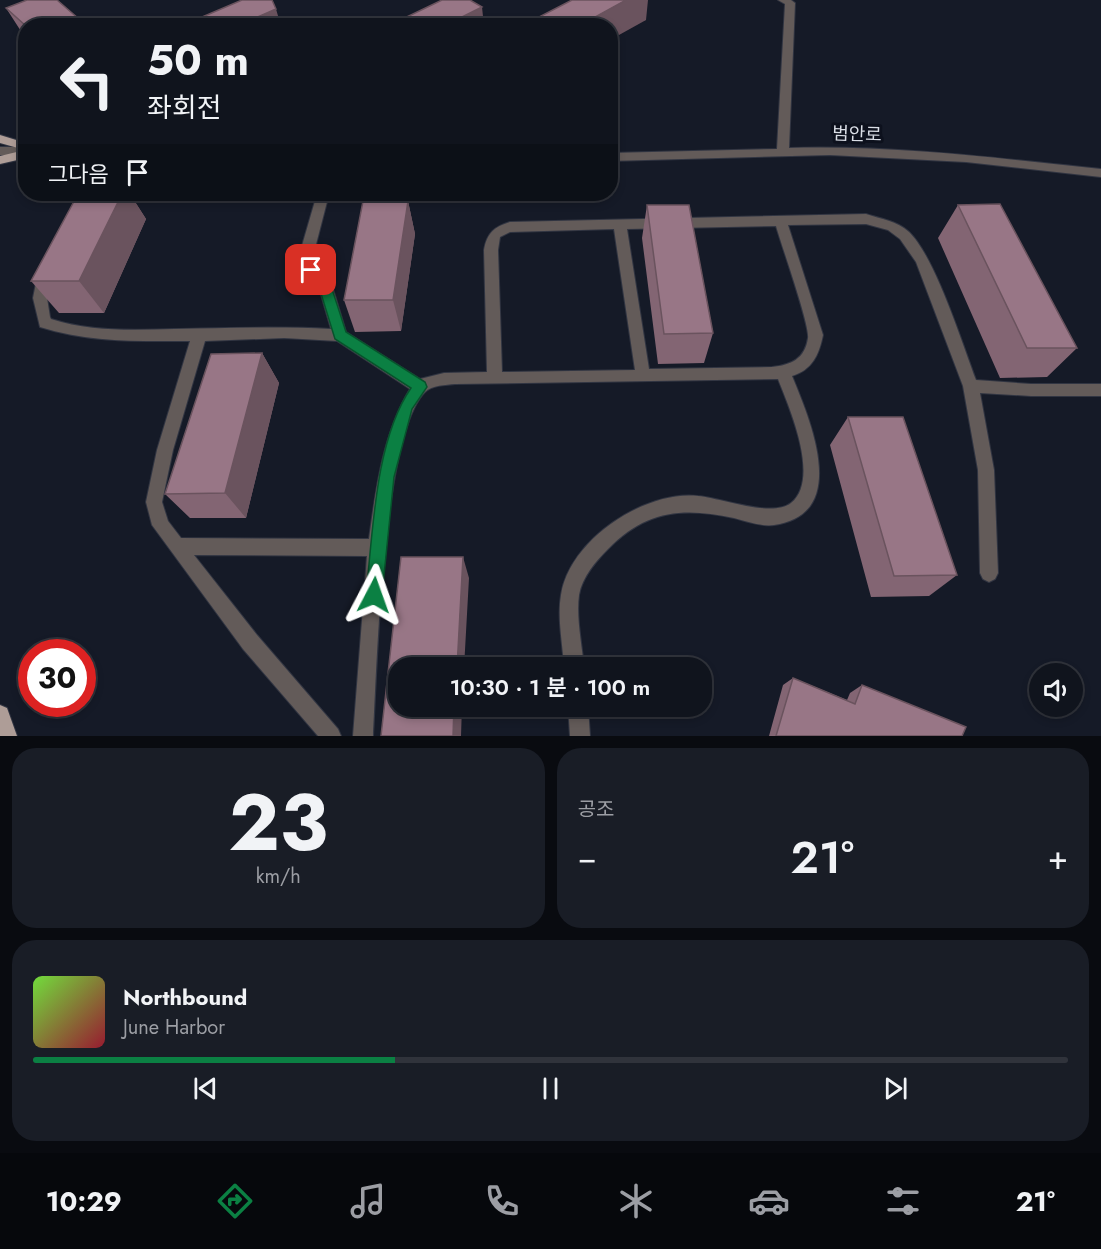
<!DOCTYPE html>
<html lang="ko">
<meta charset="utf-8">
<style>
:root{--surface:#10141d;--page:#191d26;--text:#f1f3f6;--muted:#9c9ea4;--line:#30333b;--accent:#0b8043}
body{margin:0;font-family:Jost,"Noto Sans KR",sans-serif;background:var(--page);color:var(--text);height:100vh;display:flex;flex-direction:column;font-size:22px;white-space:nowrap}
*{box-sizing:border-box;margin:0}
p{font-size:20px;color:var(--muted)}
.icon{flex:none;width:33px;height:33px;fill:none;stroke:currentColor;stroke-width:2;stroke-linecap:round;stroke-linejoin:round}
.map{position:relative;height:736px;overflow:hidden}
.drawer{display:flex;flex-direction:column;gap:12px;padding:12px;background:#090b10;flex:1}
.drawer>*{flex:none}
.top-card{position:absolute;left:18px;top:18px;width:600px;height:183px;border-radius:24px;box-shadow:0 3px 9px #0003,0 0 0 2px var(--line);background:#10141d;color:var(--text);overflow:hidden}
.buttons{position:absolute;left:1029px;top:663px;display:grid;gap:12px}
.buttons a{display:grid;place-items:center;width:54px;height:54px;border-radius:50%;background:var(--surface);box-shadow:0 3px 9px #0003,0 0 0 2px var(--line);font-size:30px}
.speed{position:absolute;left:18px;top:639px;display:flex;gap:12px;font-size:30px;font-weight:700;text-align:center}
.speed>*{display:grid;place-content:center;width:78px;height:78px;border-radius:50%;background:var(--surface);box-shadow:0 3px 9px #0003,0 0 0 2px var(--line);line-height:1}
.speed .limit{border:9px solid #d22;background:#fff;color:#111}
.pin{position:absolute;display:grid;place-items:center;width:51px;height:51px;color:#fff;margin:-26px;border-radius:12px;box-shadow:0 3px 9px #0006}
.me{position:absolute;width:66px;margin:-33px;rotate:4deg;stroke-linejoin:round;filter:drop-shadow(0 0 4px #0008)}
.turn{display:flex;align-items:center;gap:21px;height:126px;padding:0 30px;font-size:27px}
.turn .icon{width:78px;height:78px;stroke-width:2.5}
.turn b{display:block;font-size:42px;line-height:51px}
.then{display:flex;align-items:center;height:57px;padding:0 30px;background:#0003;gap:12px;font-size:22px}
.big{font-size:45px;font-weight:600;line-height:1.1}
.drawer .widget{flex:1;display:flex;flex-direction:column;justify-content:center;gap:9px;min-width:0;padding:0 21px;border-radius:24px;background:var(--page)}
.drawer .dial{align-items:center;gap:0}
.dial b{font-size:78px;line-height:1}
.song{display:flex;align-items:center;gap:18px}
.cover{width:72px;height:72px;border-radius:9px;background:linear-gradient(135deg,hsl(100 70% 55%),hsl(350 70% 35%))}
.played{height:6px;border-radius:3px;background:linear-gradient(90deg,var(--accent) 35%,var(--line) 35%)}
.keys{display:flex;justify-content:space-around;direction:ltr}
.heat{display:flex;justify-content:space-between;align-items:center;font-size:33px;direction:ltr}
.drawer .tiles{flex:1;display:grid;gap:12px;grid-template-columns:1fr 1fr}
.widget:last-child{grid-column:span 2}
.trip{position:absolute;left:388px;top:657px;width:324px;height:60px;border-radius:24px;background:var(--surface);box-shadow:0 3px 9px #0003,0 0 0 2px var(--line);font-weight:600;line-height:60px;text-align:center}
.tabs{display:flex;height:96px;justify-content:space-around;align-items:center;background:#06080c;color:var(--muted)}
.tabs .icon{width:42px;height:42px}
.tabs .on{color:var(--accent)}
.tabs b{font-size:27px;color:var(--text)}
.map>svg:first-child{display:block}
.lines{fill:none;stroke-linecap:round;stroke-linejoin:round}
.minor-casing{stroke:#313542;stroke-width:2}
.major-casing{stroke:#313542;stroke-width:2}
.minor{fill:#635b59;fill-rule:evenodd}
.major{fill:#ae9d97;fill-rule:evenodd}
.wall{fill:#836573}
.shaded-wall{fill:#6a535e}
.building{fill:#987686;stroke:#6a535e;stroke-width:1.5}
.route{fill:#0b8043;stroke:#07532c;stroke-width:1.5}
.labels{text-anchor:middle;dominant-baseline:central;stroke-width:6;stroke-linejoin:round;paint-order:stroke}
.far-street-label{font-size:18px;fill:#dadee6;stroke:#0d111d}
</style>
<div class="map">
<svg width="1101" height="736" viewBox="0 0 1101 736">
<rect width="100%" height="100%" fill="#151a27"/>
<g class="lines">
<g class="minor-casing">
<path id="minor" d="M 778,0 L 791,0 L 795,3 L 789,148 C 893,145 997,158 1101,169 L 1101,177 L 966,162 L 830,155 L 610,161 L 610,153 L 777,149 L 785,4 Z
M 0,147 L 26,147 L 26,155 L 0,155 Z
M 317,194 L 329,194 L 313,256 L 317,268 L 333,289 L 346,332 L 420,379 L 444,373 L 487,372 L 484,250 C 487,233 494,227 510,222 L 866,214 C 881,219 897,221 909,232 C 935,257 962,343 976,380 L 1031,384 L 1101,384 L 1101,396 L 1031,396 L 980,393 L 994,470 L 998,573 L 995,579 L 989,582 L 983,579 L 980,573 L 978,470 L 963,386 L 916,262 L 900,239 L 888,230 L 866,224 L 788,225 L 823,335 C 819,355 812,370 792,376 C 810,420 851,514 774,525 C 762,527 746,521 734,518 C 683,507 646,510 608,549 C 596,561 582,577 579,595 C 576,618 582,644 584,668 L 564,668 C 563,644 557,619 561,595 C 569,540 645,490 698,496 C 721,498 772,518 791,503 C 821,479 789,407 778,379 L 455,384 C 446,385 432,385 425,392 C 382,435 377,669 373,736 L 353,736 L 367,556 L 194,555 L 257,635 L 338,729 L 341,736 L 318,736 L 243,649 L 152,525 L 146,502 L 157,450 L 190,341 C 138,341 90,343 40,327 L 33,298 L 38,273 L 45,268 L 52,273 L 47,298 L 50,317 L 51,319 C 91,332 133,330 174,329 C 227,328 279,326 331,329 L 320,291 L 306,274 L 299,256 ZM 776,226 C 781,244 810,325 808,338 C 805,359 791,365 772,367 L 649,369 L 627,229 ZM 614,229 L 635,370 L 502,372 L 498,250 L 500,237 L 510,232 ZM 284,338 L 337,341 L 410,389 C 383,434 376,488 369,539 L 181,538 L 168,521 L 162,502 L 173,450 L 205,341 Z
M 568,706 L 588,706 L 590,736 L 570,736 Z"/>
</g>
<g class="major-casing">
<path id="major" d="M 0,135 L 26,143 L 26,158 L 0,164 L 0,156 L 25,150 L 0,143 Z
M 0,705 L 7,708 L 17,736 L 0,736 Z"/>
</g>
<use href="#minor" class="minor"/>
<use href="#major" class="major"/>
</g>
<path class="wall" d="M 6,8 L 26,26 L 26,39 Z
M 539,17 L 646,20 L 610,26 L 539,26 Z
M 78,194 L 130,194 L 146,219 L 104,313 L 59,313 L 31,281 Z
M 408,201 L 415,234 L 401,331 L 355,332 L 344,300 Z
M 647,205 L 713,333 L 704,363 L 658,364 L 642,238 Z
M 958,205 L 1077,348 L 1047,377 L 1000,378 L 938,238 Z
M 262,353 L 279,383 L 246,518 L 190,518 L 165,494 Z
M 848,417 L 957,575 L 929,596 L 871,597 L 830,445 Z
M 793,678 L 847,700 L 850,693 L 862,685 L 962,736 L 769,736 L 783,685 Z"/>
<path class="shaded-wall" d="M 626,0 L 648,0 L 646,20 L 610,40 L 610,26 L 579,26 Z
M 482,7 L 484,26 L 444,26 Z
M 276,9 L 281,26 L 237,26 Z
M 122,194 L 130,194 L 146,219 L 104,313 L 79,281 Z
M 408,201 L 415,234 L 401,331 L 393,300 Z
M 262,353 L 279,383 L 246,518 L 225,493 Z
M 463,557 L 469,578 L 464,668 L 457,668 Z
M 454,706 L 462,706 L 461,736 L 453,736 Z"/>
<path class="building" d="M 27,0 L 57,0 L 87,26 L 26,26 L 6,8 Z
M 242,0 L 272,0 L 276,9 L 237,26 L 181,26 Z
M 442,0 L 470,0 L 482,7 L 444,26 L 388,26 Z
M 572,0 L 626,0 L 579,26 L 554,26 L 539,17 Z
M 78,194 L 122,194 L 79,281 L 31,281 Z
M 363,201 L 408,201 L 393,300 L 344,300 Z
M 1000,204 L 1077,348 L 1027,348 L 958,205 Z
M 647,205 L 689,205 L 713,333 L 664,334 Z
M 262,353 L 225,493 L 165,494 L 211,354 Z
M 848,417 L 903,417 L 957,575 L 894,576 Z
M 401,557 L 463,557 L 457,668 L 399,668 L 399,706 L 454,706 L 453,736 L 381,736 Z
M 793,678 L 855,704 L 862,685 L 966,727 L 962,736 L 776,736 Z"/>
<path class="route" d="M 311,265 L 316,267 L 332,289 L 346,332 L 425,382 L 427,387 L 412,409 L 394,477 L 382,595 L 380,601 L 374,603 L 368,601 L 366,595 C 373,532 375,440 411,388 L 335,339 L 320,290 L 305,270 Z"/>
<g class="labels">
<g class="far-street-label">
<text transform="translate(857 134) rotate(2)">범안로</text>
</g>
</g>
</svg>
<div class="buttons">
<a><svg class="icon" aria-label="sound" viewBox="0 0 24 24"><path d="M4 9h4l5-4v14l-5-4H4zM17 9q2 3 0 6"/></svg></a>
</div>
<div class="speed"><div class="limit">30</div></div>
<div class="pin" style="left:311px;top:270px;background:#d93025"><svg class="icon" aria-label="arrive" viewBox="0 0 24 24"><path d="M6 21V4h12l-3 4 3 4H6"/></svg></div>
<svg class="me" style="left:374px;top:595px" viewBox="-20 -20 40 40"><path d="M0-17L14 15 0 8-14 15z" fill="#0b8043" stroke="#fff" stroke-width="4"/></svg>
<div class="trip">10:30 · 1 분 · 100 m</div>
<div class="top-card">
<div class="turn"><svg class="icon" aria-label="left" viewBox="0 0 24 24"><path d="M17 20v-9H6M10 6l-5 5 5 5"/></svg><div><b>50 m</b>좌회전</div></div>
<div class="then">그다음<svg class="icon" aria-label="arrive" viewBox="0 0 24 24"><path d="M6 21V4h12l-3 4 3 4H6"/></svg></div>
</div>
</div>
<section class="drawer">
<div class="tiles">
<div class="widget dial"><b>23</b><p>km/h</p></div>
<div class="widget"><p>공조</p>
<div class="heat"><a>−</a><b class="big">21°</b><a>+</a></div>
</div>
<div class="widget">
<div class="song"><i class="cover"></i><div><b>Northbound</b><p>June Harbor</p></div></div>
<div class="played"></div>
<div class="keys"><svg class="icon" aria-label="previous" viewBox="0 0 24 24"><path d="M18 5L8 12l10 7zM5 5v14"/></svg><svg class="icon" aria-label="pause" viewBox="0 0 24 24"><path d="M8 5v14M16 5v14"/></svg><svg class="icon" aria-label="next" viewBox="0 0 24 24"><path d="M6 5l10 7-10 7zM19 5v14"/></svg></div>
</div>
</div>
</section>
<nav class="tabs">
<b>10:29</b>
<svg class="icon on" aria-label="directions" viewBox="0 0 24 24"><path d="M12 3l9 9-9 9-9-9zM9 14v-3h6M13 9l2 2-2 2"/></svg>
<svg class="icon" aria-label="music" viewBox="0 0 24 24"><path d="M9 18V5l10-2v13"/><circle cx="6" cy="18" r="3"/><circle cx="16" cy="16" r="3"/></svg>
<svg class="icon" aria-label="phone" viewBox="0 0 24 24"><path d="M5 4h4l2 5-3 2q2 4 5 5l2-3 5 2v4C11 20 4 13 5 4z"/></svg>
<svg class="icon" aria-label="climate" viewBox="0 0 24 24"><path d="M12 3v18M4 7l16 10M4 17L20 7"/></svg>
<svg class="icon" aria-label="car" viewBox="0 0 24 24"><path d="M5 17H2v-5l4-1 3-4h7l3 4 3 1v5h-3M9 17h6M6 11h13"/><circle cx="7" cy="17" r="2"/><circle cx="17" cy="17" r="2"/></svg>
<svg class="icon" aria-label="filters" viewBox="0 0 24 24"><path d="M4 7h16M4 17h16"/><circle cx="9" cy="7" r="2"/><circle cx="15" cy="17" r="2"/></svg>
<b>21°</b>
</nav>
